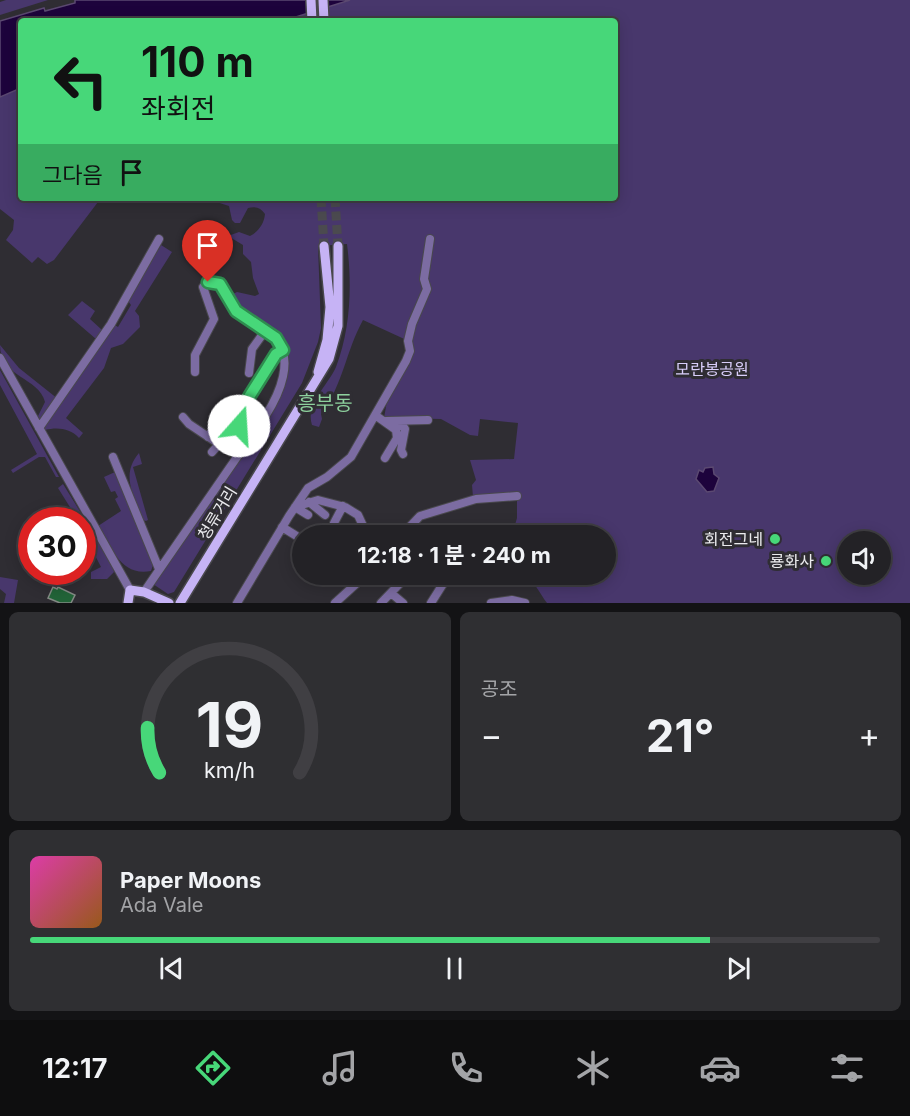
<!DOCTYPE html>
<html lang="ko">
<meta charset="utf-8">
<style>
:root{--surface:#232226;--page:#2f2f32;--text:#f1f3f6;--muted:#a3a4a7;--line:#403f43;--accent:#47d779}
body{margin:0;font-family:Inter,"Noto Sans KR",sans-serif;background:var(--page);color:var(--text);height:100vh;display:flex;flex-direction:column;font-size:22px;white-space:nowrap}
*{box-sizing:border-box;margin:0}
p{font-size:20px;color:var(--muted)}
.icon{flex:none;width:33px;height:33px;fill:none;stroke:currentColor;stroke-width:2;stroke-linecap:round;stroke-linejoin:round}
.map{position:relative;height:603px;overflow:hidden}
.side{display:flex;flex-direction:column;gap:9px;padding:9px;background:#131315;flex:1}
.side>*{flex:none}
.guide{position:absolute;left:18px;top:18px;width:600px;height:183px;border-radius:6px;box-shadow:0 3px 15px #0003,0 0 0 2px var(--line);background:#47d779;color:#111;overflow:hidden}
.fabs{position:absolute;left:837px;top:531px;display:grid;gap:12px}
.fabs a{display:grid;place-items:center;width:54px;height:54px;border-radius:50%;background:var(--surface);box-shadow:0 3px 15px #0003,0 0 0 2px var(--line);font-size:30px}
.speed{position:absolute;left:18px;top:507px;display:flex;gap:12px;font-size:30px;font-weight:700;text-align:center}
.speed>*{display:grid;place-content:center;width:78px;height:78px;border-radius:50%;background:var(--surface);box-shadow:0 3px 15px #0003,0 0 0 2px var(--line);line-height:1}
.speed .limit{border:9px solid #d22;background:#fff;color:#111}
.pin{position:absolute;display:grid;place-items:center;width:51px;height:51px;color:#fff;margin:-62px -26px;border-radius:50% 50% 50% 0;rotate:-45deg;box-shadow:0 0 6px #0007}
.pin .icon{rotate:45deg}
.me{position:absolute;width:66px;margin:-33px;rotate:19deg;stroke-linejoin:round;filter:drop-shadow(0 0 4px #0008)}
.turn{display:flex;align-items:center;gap:21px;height:126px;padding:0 24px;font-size:27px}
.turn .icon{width:78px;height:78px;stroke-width:2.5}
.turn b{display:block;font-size:42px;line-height:51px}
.then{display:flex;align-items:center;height:57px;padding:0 24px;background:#0003;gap:12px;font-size:22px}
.big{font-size:45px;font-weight:700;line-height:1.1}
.side .widget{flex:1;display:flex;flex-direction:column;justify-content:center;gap:9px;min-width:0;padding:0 21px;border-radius:9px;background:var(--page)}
.side .dial{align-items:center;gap:0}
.dial svg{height:156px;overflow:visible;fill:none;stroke:var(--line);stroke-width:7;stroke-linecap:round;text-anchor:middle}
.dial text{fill:var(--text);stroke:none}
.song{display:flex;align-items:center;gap:18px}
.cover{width:72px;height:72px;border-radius:9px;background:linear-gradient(135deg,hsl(320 70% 55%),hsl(30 70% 35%))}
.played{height:6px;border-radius:3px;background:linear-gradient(90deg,var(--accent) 80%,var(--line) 80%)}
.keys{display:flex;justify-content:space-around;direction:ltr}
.heat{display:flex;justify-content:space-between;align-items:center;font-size:33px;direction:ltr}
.side .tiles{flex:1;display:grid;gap:9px;grid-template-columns:1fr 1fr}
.widget:last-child{grid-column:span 2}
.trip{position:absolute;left:292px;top:525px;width:324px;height:60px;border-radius:30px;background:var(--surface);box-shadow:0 3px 15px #0003,0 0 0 2px var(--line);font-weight:700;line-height:60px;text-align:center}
.tab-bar{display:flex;height:96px;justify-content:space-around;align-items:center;background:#0e0e0f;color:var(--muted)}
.tab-bar .icon{width:42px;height:42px}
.tab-bar .active{color:var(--accent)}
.tab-bar b{font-size:27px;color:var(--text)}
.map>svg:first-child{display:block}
.green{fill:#48376c;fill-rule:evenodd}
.water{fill:#1d033c;stroke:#5b4971;stroke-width:1.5}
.building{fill:#226438;stroke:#848a85;stroke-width:1.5}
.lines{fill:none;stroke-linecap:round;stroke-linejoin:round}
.major-tunnel{stroke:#4b4a4f;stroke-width:9;stroke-dasharray:9 4.5;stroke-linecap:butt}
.minor-casing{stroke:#49484d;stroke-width:10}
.major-casing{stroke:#49484d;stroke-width:12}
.minor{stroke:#7c6ca2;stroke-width:8}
.major{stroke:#c6b3f5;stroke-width:9}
.route-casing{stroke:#2e8c4f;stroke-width:15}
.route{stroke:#47d779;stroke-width:10}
.poi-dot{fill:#47d779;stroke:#2f2d33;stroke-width:2}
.labels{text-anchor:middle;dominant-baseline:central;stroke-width:6;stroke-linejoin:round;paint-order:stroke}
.park-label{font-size:16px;fill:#d9cefa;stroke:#2f2d33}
.street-label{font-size:16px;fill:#ebebee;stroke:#2f2d33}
.poi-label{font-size:16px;fill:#ebebee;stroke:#2f2d33;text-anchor:end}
.quarter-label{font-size:20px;fill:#8ed19e;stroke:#2f2d33}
</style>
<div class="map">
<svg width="910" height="603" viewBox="0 0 910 603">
<rect width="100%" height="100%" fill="#2f2d33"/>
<path class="green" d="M 6,0 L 48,0 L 0,15 L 0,2 Z
M 350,0 L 910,0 L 910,603 L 547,603 C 540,594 534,580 524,575 L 606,574 L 606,536 L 512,535 L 517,518 L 517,500 L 473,497 L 472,485 L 476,480 L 470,460 L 514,459 L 518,423 L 480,419 L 478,436 L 470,435 L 441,419 L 384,418 L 387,401 L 413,351 L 413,343 L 363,320 C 345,353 344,383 321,414 L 322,419 L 319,427 L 312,425 C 305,405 328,385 336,367 C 351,328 352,284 347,244 L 318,246 L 321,328 L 318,342 L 302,383 L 174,592 L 168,594 L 153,584 L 274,406 L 285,349 L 238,310 L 232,299 L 233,294 L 237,292 L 255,296 L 259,294 L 253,278 L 251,262 L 243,254 L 243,245 L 228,236 L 239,232 L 250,236 C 258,232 264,224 265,214 C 261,208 256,206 248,208 L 240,223 L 235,223 L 232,220 L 229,206 L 204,198 L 615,198 L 615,21 L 283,21 ZM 848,542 L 880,542 L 880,574 L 848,574 Z
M 21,88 L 21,198 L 101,198 L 54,260 L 47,264 L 38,257 L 32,263 L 6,240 L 13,230 L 14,220 L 0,209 L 0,97 Z
M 161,245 L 172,252 L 135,311 L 139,316 L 140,327 L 123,344 L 111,348 L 104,368 L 66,418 L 83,433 L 79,438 C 70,428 57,427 45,430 L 45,426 L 115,325 L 118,327 L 131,305 L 128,301 Z
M 82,301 L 95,311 L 90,319 L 102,330 L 96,339 L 68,315 Z
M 0,345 L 19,368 L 58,399 L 40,421 L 38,416 L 45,402 C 39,377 0,378 0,345 Z
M 0,370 L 59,477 L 56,477 L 45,457 L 39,457 L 13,473 L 11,470 L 37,454 L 0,385 Z
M 139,453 L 142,464 L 133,467 L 148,520 L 146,521 L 143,520 C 134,496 120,475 139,453 Z
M 115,472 L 153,565 L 151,571 C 121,577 111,547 98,526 L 121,511 L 115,499 L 118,497 L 115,491 L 111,492 L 104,477 Z
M 63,484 L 112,563 L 114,572 L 107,579 L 91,579 L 91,572 L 101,567 L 83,532 L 82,520 L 78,520 L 58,488 Z
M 0,577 L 18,580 L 14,603 L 4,603 L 6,594 L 0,589 Z"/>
<path class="water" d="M 75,0 L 350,0 L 283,21 L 21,21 L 21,88 L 0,97 L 0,21 L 44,8 L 45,11 L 75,3 Z
M 713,467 L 714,474 L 719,478 L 714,491 L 707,492 L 696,479 L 699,470 L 703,472 L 705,468 Z"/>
<path class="building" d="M 53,587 L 57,589 L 58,587 L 75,595 L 71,603 L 60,603 L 48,598 Z"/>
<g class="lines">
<path class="major-tunnel" d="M 321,198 L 324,246
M 335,198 L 338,246"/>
<g class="minor-casing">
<path id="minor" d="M 0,358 L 130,590
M 249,373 L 252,349 L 265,331
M 375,415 L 396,430 L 397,438 L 385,458
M 183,417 L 189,424 L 219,444
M 386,421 L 428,420
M 392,425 L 403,426 L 405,429 L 401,450 L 403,454
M 241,426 L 249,397 L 276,354 L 283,350
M 39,428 L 111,324 L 159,239
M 208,437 L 219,419 L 219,412
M 212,452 L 233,429 L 239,426 L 254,432
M 113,457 L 159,569
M 309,502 L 325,515
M 295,507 L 318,500 L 345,507 L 358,515 L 364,528 L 373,536
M 295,507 L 308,515
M 334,523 L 343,506
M 282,527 L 303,540
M 401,536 L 420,516 L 476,499 L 517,496
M 144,592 L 266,415 C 280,393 294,360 276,338 C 263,330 246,322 236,311 C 226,299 226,282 208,282 L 203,287 L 214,319 L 195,355 L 195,372
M 391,593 L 403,603
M 237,603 L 289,516 L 308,488 L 327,477 L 351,457 L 406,361 L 410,351 L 408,341 L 412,324 L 427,289 L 424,279 L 430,239
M 335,603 L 367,574
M 381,603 L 409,574
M 431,603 L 448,576
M 491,603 L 512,600 L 525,603"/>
</g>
<g class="major-casing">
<path id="major" d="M 311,0 L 312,21
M 323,0 L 324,21
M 318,372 L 327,340 L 330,307 L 324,246
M 128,603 L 130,590 L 144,592 L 169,603
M 180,603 L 329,359 L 338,326 L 338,246"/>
</g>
<use href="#minor" class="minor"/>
<use href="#major" class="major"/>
</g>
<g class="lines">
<g class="route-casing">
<path id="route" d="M 208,282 L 220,284 L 236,311 L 276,338 L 283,350 L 276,354 L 249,397 L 242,426 L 239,426"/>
</g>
<use href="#route" class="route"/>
</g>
<g class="poi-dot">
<circle cx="775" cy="539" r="6"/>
<circle cx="826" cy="561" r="6"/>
</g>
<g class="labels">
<g class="park-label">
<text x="712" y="369">모란봉공원</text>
</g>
<g class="street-label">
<text transform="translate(217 513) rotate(-59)">청류거리</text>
</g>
<g class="poi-label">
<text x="763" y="539">회전그네</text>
<text x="814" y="561">룡화사</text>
</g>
<g class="quarter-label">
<text x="325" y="403">흥부동</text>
</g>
</g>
</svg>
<div class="fabs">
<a><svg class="icon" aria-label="sound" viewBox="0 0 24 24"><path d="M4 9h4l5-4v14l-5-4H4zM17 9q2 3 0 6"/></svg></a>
</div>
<div class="speed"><div class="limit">30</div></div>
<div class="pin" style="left:208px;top:282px;background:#d93025"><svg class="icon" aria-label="arrive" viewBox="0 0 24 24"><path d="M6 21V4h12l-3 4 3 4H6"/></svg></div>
<svg class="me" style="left:239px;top:426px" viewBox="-20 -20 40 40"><circle r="19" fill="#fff"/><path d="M0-13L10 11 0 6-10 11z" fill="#47d779"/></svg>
<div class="trip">12:18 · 1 분 · 240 m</div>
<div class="guide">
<div class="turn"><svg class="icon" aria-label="left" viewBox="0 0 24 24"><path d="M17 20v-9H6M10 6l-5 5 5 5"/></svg><div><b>110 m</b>좌회전</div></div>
<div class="then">그다음<svg class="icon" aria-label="arrive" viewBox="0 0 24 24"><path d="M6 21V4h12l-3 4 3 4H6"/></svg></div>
</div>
</div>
<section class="side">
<div class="tiles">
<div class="widget dial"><svg viewBox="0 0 100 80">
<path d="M14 69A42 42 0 1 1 86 69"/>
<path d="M14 69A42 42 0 0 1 8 46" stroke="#47d779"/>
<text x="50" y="56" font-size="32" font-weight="700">19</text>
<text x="50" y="72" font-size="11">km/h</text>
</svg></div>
<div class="widget"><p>공조</p>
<div class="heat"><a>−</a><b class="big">21°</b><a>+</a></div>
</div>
<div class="widget">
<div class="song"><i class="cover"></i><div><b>Paper Moons</b><p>Ada Vale</p></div></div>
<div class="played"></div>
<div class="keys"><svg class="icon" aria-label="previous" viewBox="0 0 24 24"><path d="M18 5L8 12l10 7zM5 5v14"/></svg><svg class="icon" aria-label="pause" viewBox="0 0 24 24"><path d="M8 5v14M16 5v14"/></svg><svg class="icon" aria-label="next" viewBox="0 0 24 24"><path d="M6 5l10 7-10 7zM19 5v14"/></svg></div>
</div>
</div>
</section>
<nav class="tab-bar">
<b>12:17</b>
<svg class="icon active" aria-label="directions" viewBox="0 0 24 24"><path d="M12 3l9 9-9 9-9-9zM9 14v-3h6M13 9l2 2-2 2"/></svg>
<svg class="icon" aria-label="music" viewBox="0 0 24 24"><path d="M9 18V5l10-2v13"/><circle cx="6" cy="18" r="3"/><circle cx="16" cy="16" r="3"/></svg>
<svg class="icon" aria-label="phone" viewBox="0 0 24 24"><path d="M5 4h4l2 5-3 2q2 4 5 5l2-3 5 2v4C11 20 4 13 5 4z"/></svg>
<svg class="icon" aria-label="climate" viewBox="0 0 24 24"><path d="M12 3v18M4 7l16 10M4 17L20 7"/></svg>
<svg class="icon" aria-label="car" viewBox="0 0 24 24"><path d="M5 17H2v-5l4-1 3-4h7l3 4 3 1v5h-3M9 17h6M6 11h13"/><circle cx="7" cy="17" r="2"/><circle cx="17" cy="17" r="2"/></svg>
<svg class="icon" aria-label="filters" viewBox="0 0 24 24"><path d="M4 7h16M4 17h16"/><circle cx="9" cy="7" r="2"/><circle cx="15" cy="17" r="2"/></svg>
</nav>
